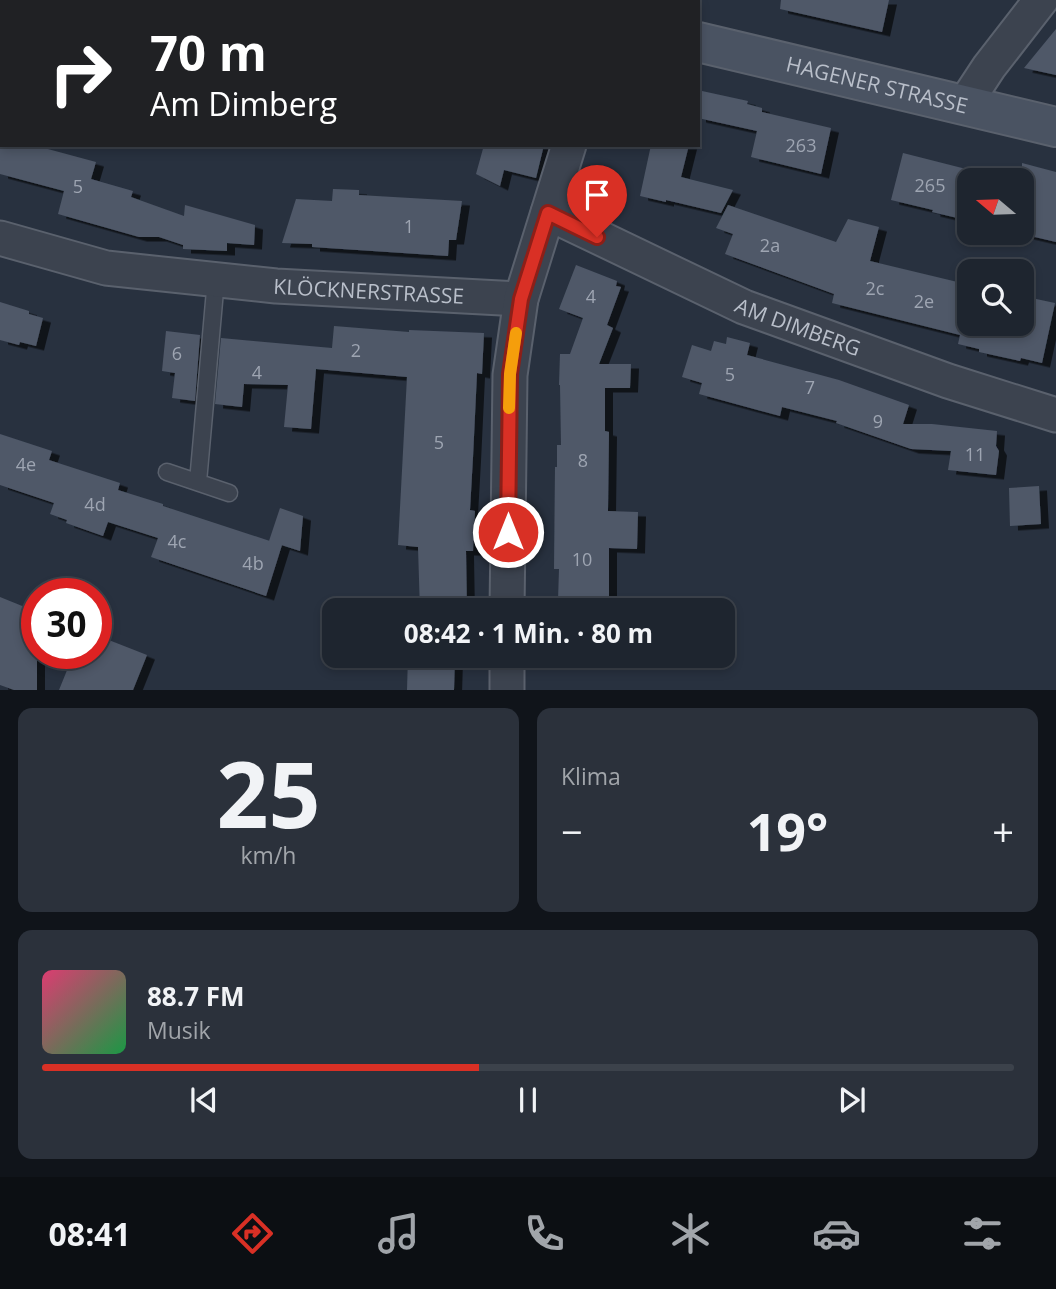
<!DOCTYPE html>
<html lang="de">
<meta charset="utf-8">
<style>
:root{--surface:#1e252f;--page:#2b313b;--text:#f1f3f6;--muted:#a1a5aa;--line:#3c424b;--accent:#d93025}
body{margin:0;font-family:"Open Sans",sans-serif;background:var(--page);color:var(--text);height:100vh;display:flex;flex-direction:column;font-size:26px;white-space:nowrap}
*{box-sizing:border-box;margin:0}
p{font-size:23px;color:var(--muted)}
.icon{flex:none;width:38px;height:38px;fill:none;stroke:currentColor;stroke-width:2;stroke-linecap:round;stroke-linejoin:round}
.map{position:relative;height:690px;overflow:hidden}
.sheet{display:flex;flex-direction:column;gap:18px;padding:18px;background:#10141a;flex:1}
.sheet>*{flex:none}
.banner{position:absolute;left:0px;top:0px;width:700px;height:147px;box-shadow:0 4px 10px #0003,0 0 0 2px var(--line);background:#202124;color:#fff;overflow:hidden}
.needle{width:46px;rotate:289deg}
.buttons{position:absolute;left:957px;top:168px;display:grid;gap:14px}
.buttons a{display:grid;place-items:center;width:77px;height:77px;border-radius:14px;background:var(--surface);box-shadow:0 4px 10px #0003,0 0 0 2px var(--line);font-size:35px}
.speed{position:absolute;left:21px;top:578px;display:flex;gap:14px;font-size:35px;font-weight:700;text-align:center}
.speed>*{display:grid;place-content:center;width:91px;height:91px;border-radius:50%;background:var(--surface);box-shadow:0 4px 10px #0003,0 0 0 2px var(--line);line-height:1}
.speed .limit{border:10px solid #d22;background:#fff;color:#111}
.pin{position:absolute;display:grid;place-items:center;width:60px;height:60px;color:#fff;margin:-72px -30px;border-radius:50% 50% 50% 0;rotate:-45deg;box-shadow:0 0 7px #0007}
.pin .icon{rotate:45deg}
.me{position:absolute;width:77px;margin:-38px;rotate:0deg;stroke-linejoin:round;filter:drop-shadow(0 0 5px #0008)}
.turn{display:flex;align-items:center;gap:24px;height:147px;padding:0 35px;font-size:32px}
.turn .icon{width:91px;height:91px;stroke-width:2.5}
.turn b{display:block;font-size:49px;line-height:60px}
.big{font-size:52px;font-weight:700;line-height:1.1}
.sheet .widget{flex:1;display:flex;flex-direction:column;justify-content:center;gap:10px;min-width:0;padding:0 24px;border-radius:14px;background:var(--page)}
.sheet .dial{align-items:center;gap:0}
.dial b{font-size:91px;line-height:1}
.song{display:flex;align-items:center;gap:21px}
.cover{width:84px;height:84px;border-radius:10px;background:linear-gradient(135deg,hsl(340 70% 55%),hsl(140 70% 35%))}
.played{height:7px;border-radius:4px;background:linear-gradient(90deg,var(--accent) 45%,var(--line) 45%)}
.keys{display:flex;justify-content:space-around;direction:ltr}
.heat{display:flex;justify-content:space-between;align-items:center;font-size:38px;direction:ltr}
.sheet .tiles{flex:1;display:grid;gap:18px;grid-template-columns:1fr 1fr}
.widget:last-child{grid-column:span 2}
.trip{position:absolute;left:322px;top:598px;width:413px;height:70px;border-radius:14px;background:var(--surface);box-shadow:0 4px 10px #0003,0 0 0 2px var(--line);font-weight:700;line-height:70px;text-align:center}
.menu{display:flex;height:112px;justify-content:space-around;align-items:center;background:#0c0f13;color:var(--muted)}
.menu .icon{width:49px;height:49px}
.menu .current{color:var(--accent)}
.menu b{font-size:32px;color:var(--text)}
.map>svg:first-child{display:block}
.building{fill:#4f5868;filter:url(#shadow)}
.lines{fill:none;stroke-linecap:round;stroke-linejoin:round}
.service-casing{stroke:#5a616d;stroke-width:19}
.minor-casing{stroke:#5a616d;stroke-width:37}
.secondary-casing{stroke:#5a616d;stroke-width:42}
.service{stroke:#3c434f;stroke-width:16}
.minor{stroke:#3c434f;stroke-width:33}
.secondary{stroke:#4a5362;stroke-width:38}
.route-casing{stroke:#8d1f18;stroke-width:18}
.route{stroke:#d93025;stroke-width:12}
.slow{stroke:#f59e0b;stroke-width:12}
.labels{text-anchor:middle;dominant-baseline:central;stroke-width:5;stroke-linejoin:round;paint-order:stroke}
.number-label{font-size:18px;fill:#9ea5b2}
.street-label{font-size:21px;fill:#b9bfca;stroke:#212834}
</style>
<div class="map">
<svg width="1056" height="691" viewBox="0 0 1056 691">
<defs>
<filter id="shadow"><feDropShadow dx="8" dy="4.5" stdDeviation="0" flood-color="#0009"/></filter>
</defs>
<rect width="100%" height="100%" fill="#28313f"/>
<path class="building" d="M 781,0 L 889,0 L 882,32 L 780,9 Z
M 1056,29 L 1056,75 L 1024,68 Z
M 702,91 L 748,101 L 747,104 L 762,108 L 762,112 L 831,128 L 821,174 L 751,157 L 757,131 L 698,118 L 698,92 L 702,92 Z
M 0,145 L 33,145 L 96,162 L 91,179 L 133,191 L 131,197 L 184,216 L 185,205 L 255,225 L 254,245 L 227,243 L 227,251 L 183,249 L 183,245 L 159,237 L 139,237 L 58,214 L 64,191 L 0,174 Z
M 484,145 L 544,145 L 536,178 L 504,170 L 500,186 L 476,174 Z
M 651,145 L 689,145 L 681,177 L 733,190 L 721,213 L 666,200 L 666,202 L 640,196 Z
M 903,153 L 970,170 L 970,221 L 932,212 L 933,210 L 891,200 Z
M 1022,163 L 1056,172 L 1056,242 L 1022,234 Z
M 333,189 L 359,190 L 359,195 L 462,201 L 456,240 L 449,240 L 448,256 L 312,247 L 312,244 L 282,243 L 296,199 L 332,201 Z
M 728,205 L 836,242 L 848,219 L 879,227 L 870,261 L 970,285 L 970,324 L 1022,324 L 1022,296 L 1055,303 L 1042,363 L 1021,358 L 1020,361 L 979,352 L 979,349 L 958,344 L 960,335 L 832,303 L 834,294 L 725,254 L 733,234 L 716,228 Z
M 576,265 L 617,281 L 616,286 L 621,287 L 607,325 L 613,328 L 599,364 L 631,364 L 630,388 L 605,388 L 605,431 L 609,432 L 608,511 L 638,512 L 637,549 L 609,548 L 609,604 L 558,601 L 559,569 L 554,569 L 555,467 L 557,467 L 557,445 L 561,445 L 560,385 L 559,385 L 560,354 L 570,354 L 583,318 L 559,309 Z
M 0,302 L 29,311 L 29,314 L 43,318 L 36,346 L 20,342 L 19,345 L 0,340 Z
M 334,326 L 409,332 L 409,330 L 484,333 L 482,374 L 477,373 L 473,457 L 470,510 L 475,511 L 473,551 L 466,551 L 467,611 L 420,611 L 418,547 L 398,545 L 407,377 L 316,369 L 311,429 L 284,427 L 288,385 L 244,384 L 242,407 L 215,404 L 221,338 L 332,348 Z
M 166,331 L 200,335 L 195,401 L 172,398 L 175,373 L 162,371 Z
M 727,337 L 750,343 L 747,355 L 839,380 L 909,405 L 903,424 L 932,424 L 997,431 L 996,446 L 999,451 L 996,475 L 948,470 L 951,451 L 911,449 L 836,423 L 837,421 L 782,407 L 780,416 L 699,394 L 702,383 L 682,377 L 692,345 L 711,351 L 714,341 L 726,344 Z
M 0,434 L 52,451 L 49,460 L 120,483 L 118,490 L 163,504 L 163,506 L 282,545 L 266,596 L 151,557 L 158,538 L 108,522 L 103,536 L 66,523 L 67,520 L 50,514 L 54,503 L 0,485 Z
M 1039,486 L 1041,524 L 1010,526 L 1009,488 Z
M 280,508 L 303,516 L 300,551 L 269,541 Z
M 0,597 L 37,612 L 37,690 L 14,690 L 0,685 Z
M 96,635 L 147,655 L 133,690 L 59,690 L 74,653 L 96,653 Z
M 408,656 L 455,656 L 454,690 L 407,690 Z"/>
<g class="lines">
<g class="service-casing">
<path id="service" d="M 167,472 L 229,493
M 198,482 L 216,279"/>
</g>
<g class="minor-casing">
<g id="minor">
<path d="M 964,105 L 989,67 L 1041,0"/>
<path id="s1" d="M 548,213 L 744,307 L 948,381 L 1056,415"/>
<path id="s2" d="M 0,238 L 106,268 L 276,286 L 521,299"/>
<path d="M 507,611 L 510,375 L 521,299 L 569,145"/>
<path d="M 507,691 L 507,656"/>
</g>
</g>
<g class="secondary-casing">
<g id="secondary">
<path d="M 532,0 L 538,2"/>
<path id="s3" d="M 698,42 L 1056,127"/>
</g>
</g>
<use href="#service" class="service"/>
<use href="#minor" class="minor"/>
<use href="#secondary" class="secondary"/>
</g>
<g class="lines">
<g class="route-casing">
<path id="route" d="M 508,532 L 510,374 L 521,299 L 548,213 L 597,237"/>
</g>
<use href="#route" class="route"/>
<path class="slow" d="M 509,408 L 510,374 L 516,333"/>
</g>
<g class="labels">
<g class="number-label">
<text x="801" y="145">263</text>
<text x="930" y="185">265</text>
<text x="78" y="186">5</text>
<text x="409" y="226">1</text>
<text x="770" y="245">2a</text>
<text x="875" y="288">2c</text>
<text x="591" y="296">4</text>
<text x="924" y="301">2e</text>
<text x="356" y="350">2</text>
<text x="177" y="353">6</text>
<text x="257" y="372">4</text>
<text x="730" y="374">5</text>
<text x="810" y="387">7</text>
<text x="878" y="421">9</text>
<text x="439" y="442">5</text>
<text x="975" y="454">11</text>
<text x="583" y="460">8</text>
<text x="26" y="464">4e</text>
<text x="95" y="504">4d</text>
<text x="177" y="541">4c</text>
<text x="582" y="559">10</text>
<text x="253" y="563">4b</text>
</g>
<g class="street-label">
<text stroke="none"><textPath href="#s3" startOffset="184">HAGENER STRASSE</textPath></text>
<text stroke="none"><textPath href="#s2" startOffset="374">KLÖCKNERSTRASSE</textPath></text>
<text stroke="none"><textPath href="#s1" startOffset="275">AM DIMBERG</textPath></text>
</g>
</g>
</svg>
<div class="buttons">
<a><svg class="needle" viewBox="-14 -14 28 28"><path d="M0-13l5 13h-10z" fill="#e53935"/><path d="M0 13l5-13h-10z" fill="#a1a5aa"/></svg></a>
<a><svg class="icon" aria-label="search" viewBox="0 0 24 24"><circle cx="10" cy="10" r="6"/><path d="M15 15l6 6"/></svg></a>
</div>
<div class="speed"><div class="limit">30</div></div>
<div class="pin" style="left:597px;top:237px;background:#d93025"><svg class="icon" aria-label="arrive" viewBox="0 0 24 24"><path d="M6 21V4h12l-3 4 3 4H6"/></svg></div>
<svg class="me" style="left:508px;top:532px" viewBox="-20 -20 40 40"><circle r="17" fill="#d93025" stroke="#fff" stroke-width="3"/><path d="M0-11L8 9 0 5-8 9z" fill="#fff"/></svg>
<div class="trip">08:42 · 1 Min. · 80 m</div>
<div class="banner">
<div class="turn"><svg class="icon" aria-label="right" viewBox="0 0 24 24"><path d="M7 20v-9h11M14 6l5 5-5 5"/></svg><div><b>70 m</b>Am Dimberg</div></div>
</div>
</div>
<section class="sheet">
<div class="tiles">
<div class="widget dial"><b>25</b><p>km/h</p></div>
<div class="widget"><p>Klima</p>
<div class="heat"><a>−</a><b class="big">19°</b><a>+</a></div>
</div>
<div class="widget">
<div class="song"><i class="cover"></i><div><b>88.7 FM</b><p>Musik</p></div></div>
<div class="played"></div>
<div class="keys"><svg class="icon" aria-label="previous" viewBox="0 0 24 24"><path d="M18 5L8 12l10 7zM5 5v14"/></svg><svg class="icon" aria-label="pause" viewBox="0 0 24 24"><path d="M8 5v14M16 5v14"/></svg><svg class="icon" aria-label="next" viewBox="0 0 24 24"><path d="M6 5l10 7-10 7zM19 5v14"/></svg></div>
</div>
</div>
</section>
<nav class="menu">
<b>08:41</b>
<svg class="icon current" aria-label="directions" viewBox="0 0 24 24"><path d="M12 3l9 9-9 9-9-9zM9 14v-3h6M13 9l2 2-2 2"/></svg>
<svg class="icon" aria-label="music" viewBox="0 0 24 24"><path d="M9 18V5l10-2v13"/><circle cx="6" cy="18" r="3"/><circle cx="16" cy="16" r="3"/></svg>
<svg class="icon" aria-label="phone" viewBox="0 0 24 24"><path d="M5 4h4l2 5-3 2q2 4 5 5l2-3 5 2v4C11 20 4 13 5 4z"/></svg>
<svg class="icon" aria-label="climate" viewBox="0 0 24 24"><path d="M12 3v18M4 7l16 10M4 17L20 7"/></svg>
<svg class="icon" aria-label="car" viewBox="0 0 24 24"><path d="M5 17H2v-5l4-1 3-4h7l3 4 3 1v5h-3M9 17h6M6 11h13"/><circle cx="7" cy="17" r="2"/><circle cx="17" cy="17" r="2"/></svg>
<svg class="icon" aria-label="filters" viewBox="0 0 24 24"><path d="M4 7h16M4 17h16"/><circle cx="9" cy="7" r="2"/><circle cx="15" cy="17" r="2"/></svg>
</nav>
